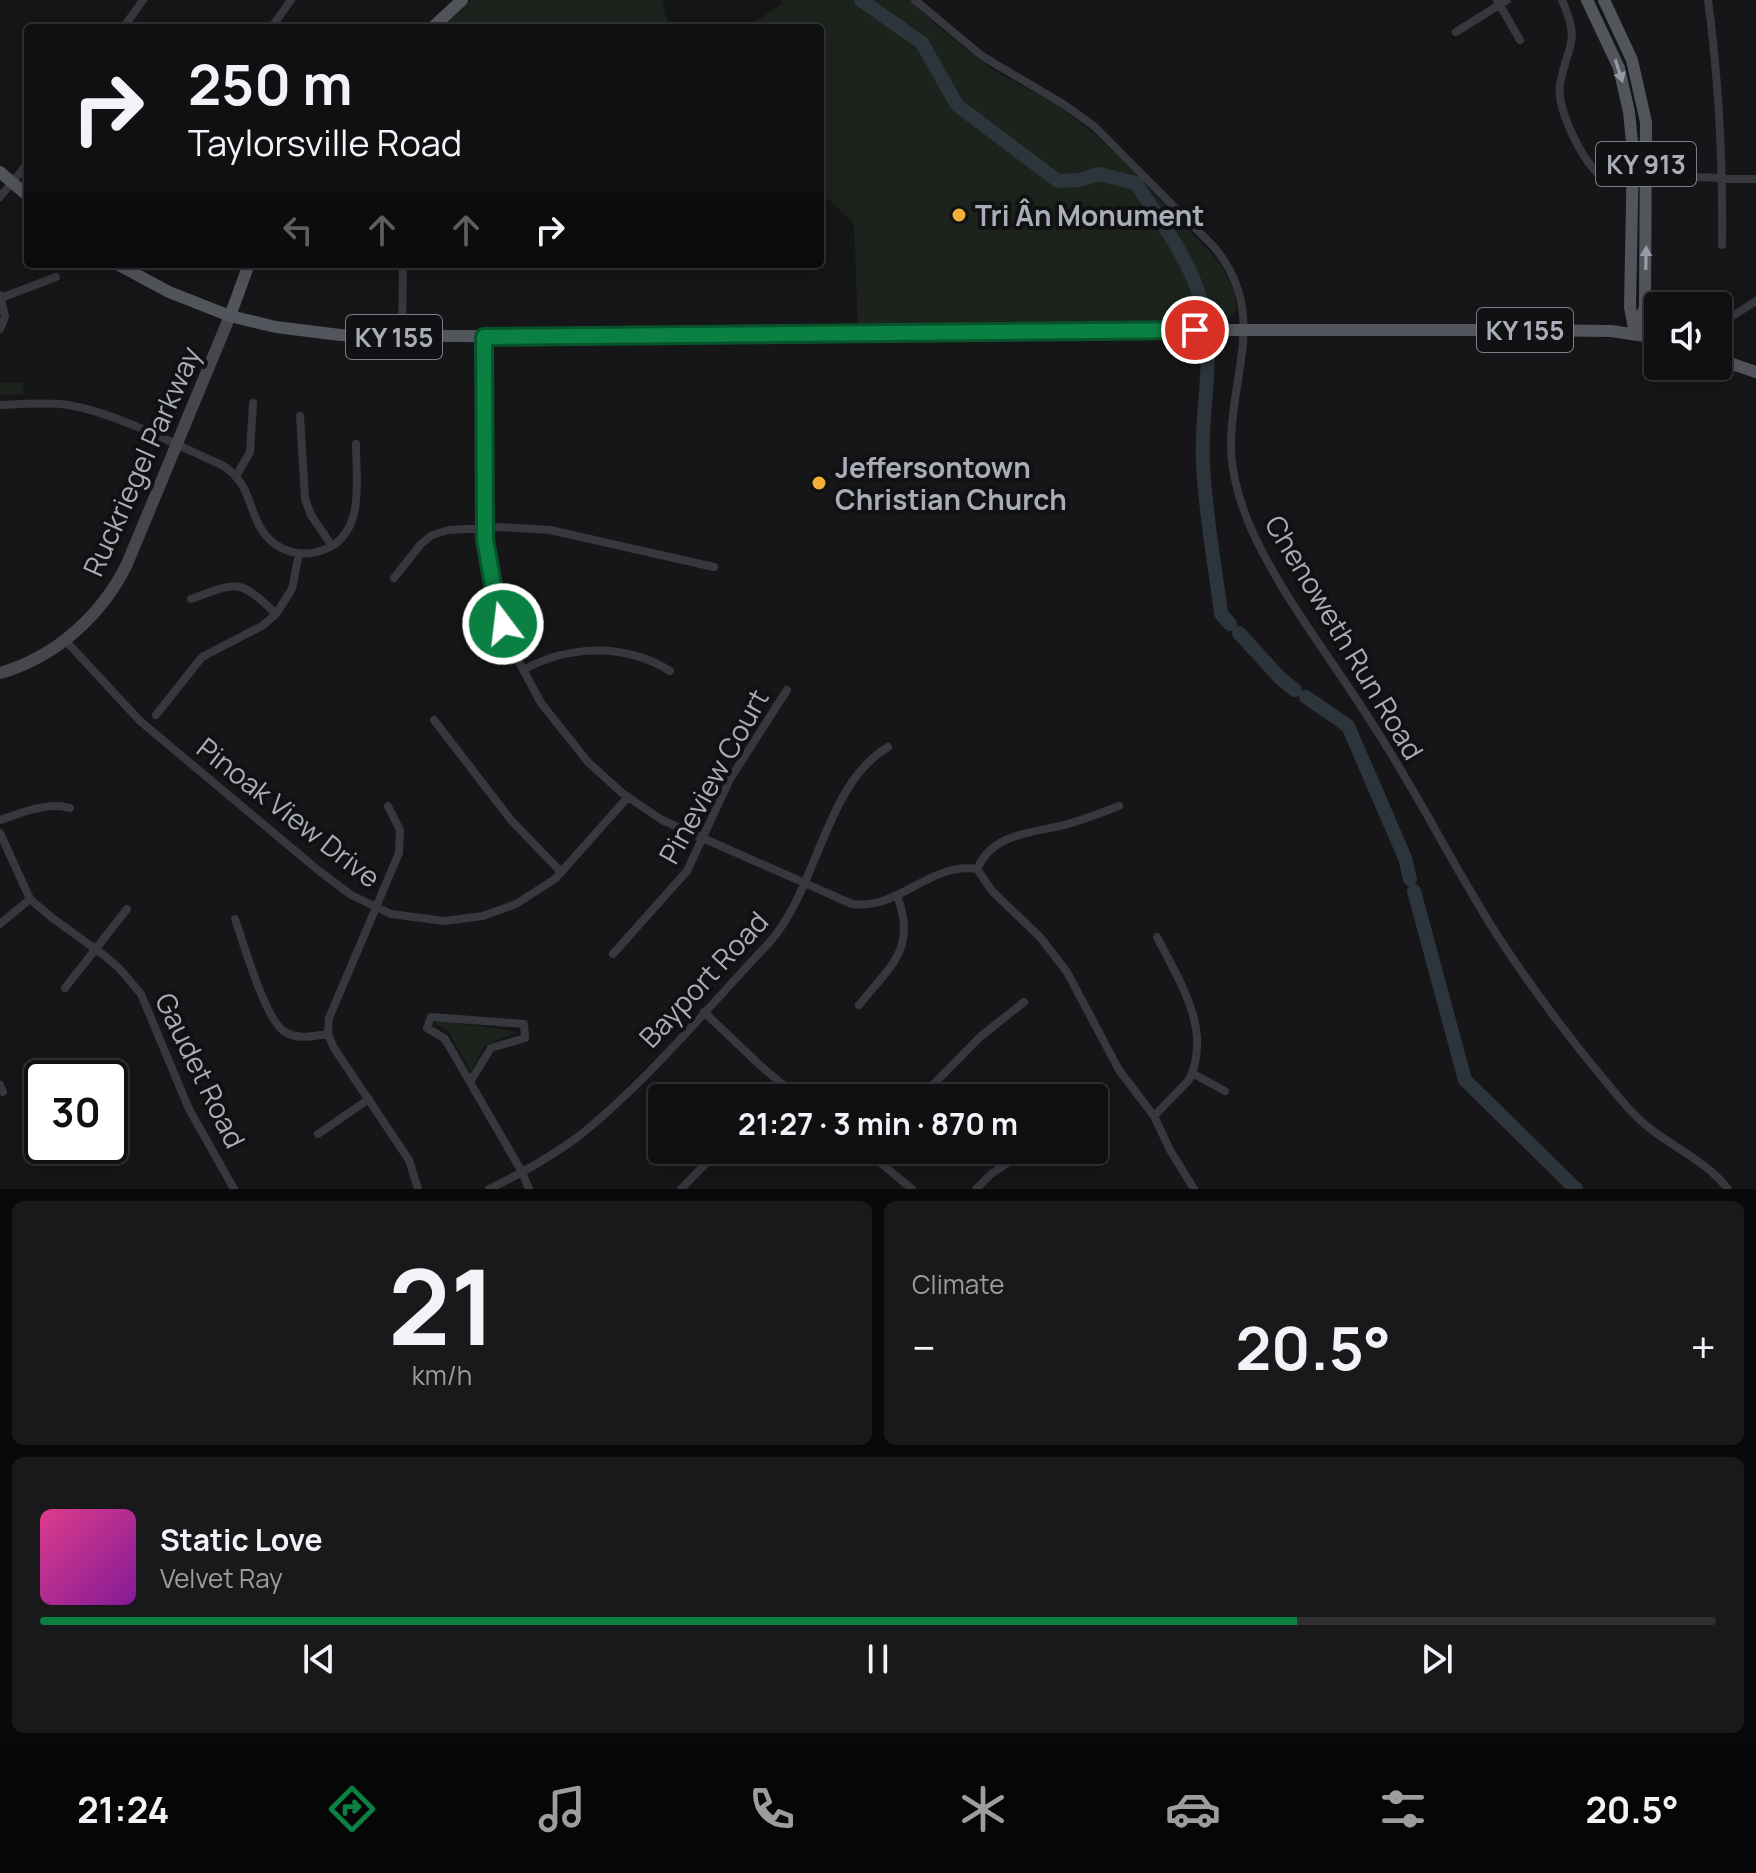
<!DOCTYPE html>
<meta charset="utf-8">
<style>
:root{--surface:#101012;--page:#19191b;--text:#f1f3f6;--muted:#9c9d9f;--line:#303032;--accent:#0b8043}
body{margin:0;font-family:Manrope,sans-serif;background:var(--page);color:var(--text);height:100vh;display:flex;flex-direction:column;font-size:30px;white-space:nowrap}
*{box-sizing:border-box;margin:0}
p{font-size:26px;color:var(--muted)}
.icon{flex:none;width:44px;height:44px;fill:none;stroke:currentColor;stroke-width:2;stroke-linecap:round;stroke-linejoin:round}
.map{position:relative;height:1189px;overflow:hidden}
.side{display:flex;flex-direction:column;gap:12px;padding:12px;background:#09090a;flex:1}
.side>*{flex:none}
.guide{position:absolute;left:24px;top:24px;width:800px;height:244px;border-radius:8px;box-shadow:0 8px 32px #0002,0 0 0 2px var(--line);background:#101012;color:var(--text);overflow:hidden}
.tools{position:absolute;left:1644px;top:292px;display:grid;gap:16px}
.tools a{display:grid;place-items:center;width:88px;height:88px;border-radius:8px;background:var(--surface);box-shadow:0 8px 32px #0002,0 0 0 2px var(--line);font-size:40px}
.speed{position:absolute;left:24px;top:1060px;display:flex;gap:16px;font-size:40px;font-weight:700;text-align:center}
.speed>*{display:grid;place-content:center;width:104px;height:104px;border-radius:50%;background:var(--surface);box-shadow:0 8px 32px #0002,0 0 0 2px var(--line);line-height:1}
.speed .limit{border:4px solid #111;border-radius:12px;background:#fff;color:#111}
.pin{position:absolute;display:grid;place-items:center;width:68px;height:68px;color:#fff;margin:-34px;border:4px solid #fff;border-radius:50%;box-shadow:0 2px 8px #0007}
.me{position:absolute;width:88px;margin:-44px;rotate:345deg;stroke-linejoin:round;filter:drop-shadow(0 0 6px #0008)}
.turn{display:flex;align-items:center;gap:28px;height:168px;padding:0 32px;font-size:36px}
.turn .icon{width:104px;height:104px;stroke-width:2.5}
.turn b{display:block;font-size:56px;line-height:68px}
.lanes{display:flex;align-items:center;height:76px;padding:0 32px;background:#0003;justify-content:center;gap:40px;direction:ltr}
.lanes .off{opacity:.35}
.big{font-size:60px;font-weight:700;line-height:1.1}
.side .tile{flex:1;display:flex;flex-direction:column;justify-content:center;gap:12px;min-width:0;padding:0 28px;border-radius:12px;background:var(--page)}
.side .dial{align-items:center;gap:0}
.dial b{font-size:104px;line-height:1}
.song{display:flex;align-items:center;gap:24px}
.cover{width:96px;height:96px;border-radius:12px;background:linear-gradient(135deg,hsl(330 70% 55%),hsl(290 70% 35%))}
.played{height:8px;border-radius:4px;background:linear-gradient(90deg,var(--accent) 75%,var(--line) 75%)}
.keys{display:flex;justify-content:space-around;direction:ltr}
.heat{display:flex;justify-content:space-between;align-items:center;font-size:44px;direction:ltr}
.side .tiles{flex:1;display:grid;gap:12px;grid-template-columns:1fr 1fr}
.tile:last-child{grid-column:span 2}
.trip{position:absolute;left:648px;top:1084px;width:460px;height:80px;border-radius:8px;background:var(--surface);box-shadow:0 8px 32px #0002,0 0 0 2px var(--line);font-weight:700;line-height:80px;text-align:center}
.menu{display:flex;height:128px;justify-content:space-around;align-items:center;background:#060607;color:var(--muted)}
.menu .icon{width:56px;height:56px}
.menu .on{color:var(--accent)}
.menu b{font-size:36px;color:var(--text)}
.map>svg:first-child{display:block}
.green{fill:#1c231d}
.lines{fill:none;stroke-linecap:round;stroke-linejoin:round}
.river{stroke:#2c353c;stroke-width:14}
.street{stroke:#37383d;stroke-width:8}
.secondary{stroke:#45474d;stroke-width:12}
.primary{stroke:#53555c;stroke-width:12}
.oneway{fill:#979ba6}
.route-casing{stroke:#07532c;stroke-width:20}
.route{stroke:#0b8043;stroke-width:14}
.poi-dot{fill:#f2b134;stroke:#111113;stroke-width:3}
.labels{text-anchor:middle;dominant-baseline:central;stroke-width:8;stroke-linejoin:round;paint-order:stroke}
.shield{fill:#111113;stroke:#7b7e86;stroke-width:2}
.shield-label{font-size:26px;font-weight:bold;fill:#a8adb8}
.poi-label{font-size:28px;font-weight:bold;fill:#a8adb8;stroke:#111113;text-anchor:start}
.street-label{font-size:28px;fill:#a8adb8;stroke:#111113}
</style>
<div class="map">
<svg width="1756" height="1189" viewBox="0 0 1756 1189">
<rect width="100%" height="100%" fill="#161618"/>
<path class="green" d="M 471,0 L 662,0 L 669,28 L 441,28 Z
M 781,0 L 911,0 L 935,24 L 990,68 L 1058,106 L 1093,133 L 1120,158 L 1219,262 L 1234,290 L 1236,311 L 1230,317 L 1220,320 L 858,327 L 854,223 L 827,198 L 820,198 L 820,28 L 746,28 L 783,3 Z
M 23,382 L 24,394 L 0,395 L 0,383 Z
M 436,1020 L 518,1032 L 484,1046 L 471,1072 L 448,1030 L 435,1024 Z"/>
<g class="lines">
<path class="river" d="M 861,0 L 922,43 L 957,105 L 1058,181 L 1079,180 L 1099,174 L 1136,183 C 1158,218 1186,254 1199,294 C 1218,354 1200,403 1203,463 C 1205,513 1215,564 1221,614 L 1230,624
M 1239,633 L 1280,678 L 1295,690
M 1306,697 L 1348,726 L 1405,858 L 1410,879
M 1414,891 L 1465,1080 L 1576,1189"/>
<path class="street" d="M 915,0 L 982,56 L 1063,104 L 1094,126 L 1215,248 C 1268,314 1231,372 1231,445 C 1231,475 1241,506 1253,533 C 1285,602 1335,663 1375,728 C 1420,797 1456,872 1501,941 C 1532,988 1567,1035 1602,1077 C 1618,1096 1633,1116 1652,1130 C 1678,1150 1707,1162 1728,1189
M 1497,0 L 1520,40
M 1562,0 C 1581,44 1568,42 1560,84 C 1556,108 1581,157 1598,174 L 1756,179
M 1708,0 C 1719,82 1723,163 1722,245
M 123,28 L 143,0
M 271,28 L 291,0
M 1456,32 L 1507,0
M 0,197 L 28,163
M 1,298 L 56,277
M 1723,322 L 1756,301
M 0,329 L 5,317 L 0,295
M 402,337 L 403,264
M 484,337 L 484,516 L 488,559 L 503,624 L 519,662 L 541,703 L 588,762 L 622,793 L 662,820 L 852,904 C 900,910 929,862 977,869 L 992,891 L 1040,937 L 1067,972 L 1119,1070 L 1154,1116 L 1170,1150 L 1194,1189
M 0,405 C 23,404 45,402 68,405 C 117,413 176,445 222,465 C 249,482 247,503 260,527 C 275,553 304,560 330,547 C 365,528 356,478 356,444
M 300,416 L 305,499 L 311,515 L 332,546
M 236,476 L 250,452 L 253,403
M 394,578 L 421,544 L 432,535 L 449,530 L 500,527 L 550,530 L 714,567
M 191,599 C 238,582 239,578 276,614
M 65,640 L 140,721 L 318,870 L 351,895 L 391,914 L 444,921 L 483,916 L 516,904 L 555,879 L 628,797
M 523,670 C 568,645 625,643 670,671
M 156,715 L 202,657 L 262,626 L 276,614 L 292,589 L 299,554
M 434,720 L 511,820 L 561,872
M 388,806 L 400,830 L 399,853 L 329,1018 L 328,1034 L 334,1048 L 409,1160 L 418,1189
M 0,820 C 22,813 48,801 70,808
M 0,833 L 30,899 L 51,917 L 105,956 L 119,968 L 141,994 L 189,1109 L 234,1189
M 977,869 C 993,833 1031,833 1064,825 C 1083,820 1101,813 1119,806
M 235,919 C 244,944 265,1020 285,1032 C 298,1040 313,1036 328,1034
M 0,924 L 30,899
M 613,954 L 687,871 L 730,779 L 787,690
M 65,988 L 127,909
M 859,1005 C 889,967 918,949 897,896
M 704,1012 L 762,1067 L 799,1098
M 1192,1073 L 1225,1091
M 470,1082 L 491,1048 L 525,1038 L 524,1024 L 431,1017 L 427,1028 L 445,1039 L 522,1172 L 529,1189
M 0,1085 L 3,1092
M 770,1098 L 783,1085
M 920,1098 L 980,1037 L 1024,1002
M 1154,1116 L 1189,1080 C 1213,1030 1179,981 1157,937
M 318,1134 L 369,1099
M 865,1150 L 912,1189
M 489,1189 C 520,1174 551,1157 579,1136 C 649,1080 707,1008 769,943 C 818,888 825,784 888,747
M 681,1189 L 719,1150
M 976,1189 L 991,1174 L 1027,1150"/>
<path class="secondary" d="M 0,673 C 56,657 102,615 127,564 L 230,316"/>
<path class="primary" d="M 1587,0 L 1619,68 L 1629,112 L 1633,152 L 1630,307 L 1635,334
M 1604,0 L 1632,60 L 1646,122 L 1645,307 L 1635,334
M 432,28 L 462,0
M 0,172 L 28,196
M 117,264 L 169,292 L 230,316 L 276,327 L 340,335 L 577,337 L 1195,330 L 1512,330 L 1611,331 L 1658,338
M 230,316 L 249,264
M 1718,359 L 1756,372"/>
</g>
<defs><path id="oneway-solid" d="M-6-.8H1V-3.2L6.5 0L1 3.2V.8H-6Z" transform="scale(2)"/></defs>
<g class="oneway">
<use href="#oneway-solid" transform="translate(1619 71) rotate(72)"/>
<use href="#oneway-solid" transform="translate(1646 258) rotate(-89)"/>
</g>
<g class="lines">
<g class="route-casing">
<path id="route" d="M 503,624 L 494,591 L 485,539 L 484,337 L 1195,330"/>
</g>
<use href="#route" class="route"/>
</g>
<g class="poi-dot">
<circle cx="959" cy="215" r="8"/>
<circle cx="819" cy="483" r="8"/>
</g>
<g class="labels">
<g class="shield">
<rect x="1596" y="142" width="100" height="44" rx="6"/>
<rect x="1477" y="308" width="96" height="44" rx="6"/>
<rect x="346" y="315" width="96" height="44" rx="6"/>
</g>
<g class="shield-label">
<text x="1646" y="164">KY 913</text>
<text x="1525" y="330">KY 155</text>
<text x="394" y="337">KY 155</text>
</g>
<g class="poi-label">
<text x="975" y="215">Tri Ân Monument</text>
<text x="835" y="467">Jeffersontown<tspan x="835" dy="32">Christian Church</tspan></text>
</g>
<g class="street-label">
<text transform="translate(141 461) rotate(-66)">Ruckriegel Parkway</text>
<text transform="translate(1345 637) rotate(59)">Chenoweth Run Road</text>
<text transform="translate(713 776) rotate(-61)">Pineview Court</text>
<text transform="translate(289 812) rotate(38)">Pinoak View Drive</text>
<text transform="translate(703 979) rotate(-47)">Bayport Road</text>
<text transform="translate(201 1070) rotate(64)">Gaudet Road</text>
</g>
</g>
</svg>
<div class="tools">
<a><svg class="icon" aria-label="sound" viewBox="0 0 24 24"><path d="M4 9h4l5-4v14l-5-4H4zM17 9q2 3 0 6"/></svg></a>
</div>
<div class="speed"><div class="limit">30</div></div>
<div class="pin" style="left:1195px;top:330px;background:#d93025"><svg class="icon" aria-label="arrive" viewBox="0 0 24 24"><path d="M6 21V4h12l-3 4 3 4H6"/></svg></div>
<svg class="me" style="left:503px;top:624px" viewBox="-20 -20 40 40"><circle r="17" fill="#0b8043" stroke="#fff" stroke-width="3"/><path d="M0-11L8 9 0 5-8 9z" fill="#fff"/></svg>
<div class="trip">21:27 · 3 min · 870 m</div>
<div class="guide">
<div class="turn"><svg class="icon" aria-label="right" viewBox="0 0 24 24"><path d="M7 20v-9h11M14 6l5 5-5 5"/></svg><div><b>250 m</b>Taylorsville Road</div></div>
<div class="lanes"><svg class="icon off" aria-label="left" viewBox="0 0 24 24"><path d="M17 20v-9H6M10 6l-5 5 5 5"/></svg><svg class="icon off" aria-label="ahead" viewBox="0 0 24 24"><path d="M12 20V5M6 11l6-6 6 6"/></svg><svg class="icon off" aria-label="ahead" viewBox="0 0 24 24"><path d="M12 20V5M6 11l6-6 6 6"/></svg><svg class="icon" aria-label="right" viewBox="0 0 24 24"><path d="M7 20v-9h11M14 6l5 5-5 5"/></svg></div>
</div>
</div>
<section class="side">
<div class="tiles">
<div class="tile dial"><b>21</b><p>km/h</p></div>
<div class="tile"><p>Climate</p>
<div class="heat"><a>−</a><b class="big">20.5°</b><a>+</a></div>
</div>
<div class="tile">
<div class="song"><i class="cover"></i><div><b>Static Love</b><p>Velvet Ray</p></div></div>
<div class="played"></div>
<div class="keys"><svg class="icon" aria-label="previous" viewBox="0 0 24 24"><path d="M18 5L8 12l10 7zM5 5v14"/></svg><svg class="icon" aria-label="pause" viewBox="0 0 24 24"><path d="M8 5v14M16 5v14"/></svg><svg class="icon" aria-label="next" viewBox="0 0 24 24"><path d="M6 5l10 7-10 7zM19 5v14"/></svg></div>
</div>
</div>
</section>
<nav class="menu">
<b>21:24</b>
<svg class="icon on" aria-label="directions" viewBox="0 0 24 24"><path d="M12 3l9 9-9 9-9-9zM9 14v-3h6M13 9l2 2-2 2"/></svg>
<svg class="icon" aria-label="music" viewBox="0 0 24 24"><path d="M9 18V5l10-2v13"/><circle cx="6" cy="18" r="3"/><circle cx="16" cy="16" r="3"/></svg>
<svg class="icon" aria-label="phone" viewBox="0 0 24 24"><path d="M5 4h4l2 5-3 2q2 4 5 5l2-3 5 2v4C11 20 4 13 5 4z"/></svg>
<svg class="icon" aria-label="climate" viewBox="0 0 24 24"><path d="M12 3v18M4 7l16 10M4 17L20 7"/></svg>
<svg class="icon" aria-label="car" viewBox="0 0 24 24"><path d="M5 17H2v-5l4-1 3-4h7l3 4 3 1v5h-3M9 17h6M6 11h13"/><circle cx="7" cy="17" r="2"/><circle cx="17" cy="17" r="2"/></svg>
<svg class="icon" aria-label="filters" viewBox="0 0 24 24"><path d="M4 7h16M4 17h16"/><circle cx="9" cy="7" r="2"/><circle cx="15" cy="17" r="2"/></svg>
<b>20.5°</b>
</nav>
